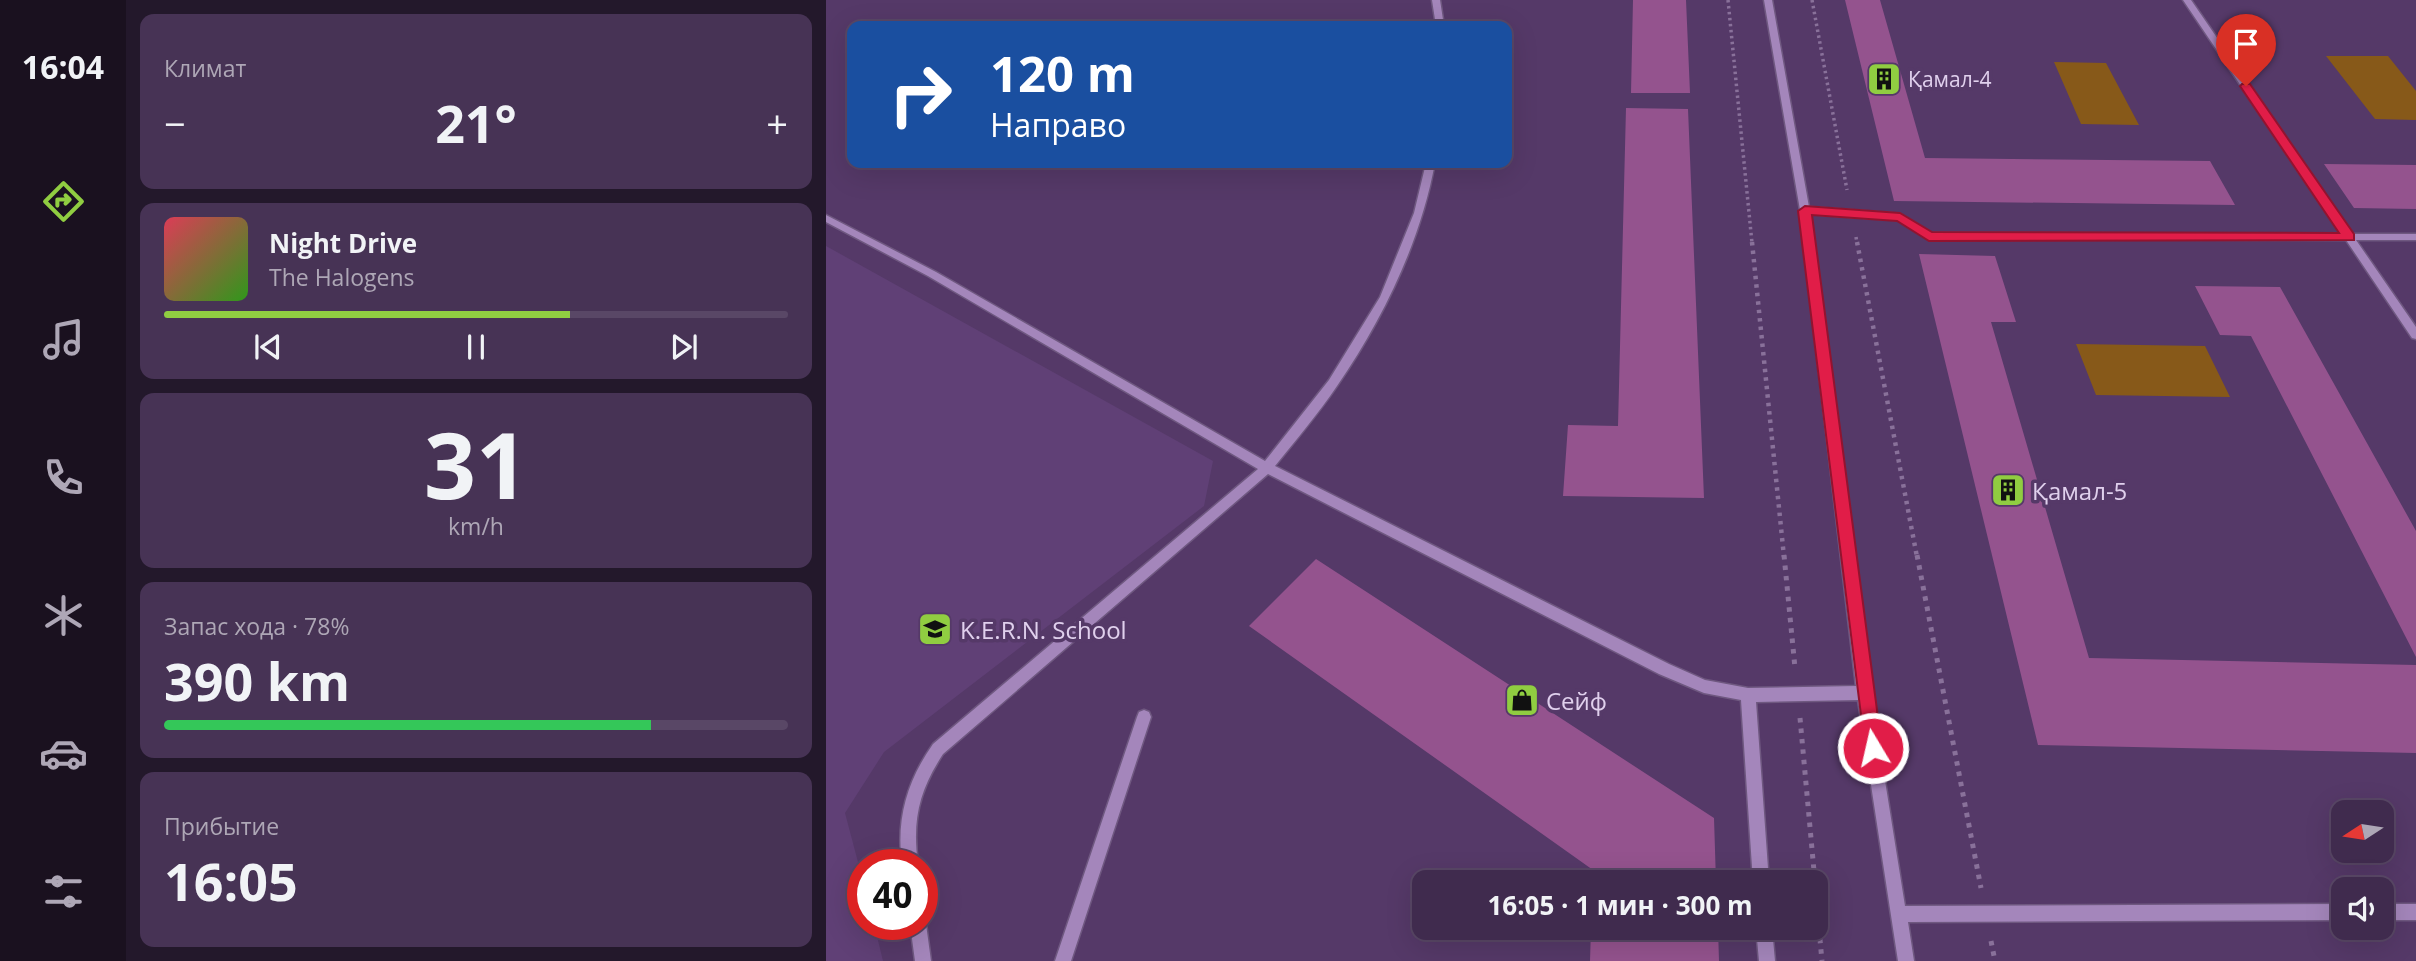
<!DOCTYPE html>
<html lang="ru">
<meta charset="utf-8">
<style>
:root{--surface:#402b4e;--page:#473355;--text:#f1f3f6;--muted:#aea7b6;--line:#594766;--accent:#90cd41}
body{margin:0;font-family:"Open Sans",sans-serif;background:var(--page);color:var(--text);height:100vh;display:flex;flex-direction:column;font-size:26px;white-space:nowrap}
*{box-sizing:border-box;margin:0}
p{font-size:23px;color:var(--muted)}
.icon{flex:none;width:38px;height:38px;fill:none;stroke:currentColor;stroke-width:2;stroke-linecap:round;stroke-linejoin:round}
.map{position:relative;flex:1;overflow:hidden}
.side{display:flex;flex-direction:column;gap:14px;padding:14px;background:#23182b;width:700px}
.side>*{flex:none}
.guide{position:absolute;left:21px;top:21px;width:665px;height:147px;border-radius:14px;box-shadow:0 7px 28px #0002,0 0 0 2px var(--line);background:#1a4fa0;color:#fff;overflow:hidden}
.needle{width:46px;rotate:258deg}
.buttons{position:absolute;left:1505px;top:800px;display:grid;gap:14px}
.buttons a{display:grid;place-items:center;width:63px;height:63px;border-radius:14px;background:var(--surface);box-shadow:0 7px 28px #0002,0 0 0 2px var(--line);font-size:35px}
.speed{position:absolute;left:21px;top:849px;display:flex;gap:14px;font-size:35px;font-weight:700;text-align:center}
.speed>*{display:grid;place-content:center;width:91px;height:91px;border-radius:50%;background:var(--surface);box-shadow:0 7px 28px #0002,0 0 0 2px var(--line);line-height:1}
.speed .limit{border:10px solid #d22;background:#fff;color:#111}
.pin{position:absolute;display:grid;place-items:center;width:60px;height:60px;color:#fff;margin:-72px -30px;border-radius:50% 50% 50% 0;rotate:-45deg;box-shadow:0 0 7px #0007}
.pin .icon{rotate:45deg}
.me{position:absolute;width:77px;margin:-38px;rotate:351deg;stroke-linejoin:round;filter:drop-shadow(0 0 5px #0008)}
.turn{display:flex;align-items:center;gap:24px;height:147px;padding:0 28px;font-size:32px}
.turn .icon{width:91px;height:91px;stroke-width:2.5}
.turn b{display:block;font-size:49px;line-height:60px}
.big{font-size:52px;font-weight:700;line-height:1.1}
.side .tile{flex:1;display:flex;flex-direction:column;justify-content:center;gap:10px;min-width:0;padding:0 24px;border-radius:14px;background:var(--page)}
.side .dial{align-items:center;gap:0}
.dial b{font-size:91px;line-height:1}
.song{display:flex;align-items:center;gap:21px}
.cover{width:84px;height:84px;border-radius:10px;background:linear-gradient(135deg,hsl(350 70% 55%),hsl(110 70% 35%))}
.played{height:7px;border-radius:4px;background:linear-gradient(90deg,var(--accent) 65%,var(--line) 65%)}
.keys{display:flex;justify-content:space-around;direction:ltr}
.heat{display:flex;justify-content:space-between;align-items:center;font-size:38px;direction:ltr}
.charge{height:10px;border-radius:5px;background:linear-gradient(90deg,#34c759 78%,var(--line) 0)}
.trip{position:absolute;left:586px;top:870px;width:416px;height:70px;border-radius:14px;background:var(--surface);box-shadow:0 7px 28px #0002,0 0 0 2px var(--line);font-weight:700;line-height:70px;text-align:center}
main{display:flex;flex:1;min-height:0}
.tabs{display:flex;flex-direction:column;width:126px;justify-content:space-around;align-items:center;background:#1a111f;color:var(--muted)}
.tabs .icon{width:49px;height:49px}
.tabs .selected{color:var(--accent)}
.tabs b{font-size:32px;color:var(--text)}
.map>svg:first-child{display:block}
.built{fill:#604076}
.green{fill:#875919}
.building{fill:#94538e}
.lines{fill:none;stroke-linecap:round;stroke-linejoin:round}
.minor-casing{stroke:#6f5880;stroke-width:3}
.path-far2{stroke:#89719a;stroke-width:3.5;stroke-dasharray:2.5 3.5;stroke-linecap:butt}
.path-far1{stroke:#89719a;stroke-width:4.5;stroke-dasharray:3.5 5;stroke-linecap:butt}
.path{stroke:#89719a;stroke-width:5;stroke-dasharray:4.5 6;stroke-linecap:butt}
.minor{fill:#a486bb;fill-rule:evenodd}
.route{fill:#e11d48;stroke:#92132f;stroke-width:2}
.labels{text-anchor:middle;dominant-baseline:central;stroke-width:7;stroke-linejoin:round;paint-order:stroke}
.far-poi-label{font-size:21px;fill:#e0d0ed;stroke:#553968;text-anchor:start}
.poi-label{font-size:24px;fill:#e0d0ed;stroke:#553968;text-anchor:start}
</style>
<main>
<nav class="tabs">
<b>16:04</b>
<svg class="icon selected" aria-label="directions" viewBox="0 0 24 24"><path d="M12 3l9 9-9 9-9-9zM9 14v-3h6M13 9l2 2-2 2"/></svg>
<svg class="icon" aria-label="music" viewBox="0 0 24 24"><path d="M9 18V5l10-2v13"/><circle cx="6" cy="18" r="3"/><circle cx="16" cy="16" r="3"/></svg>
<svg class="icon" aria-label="phone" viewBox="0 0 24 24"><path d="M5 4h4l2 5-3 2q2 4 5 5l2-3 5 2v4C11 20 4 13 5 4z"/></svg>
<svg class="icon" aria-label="climate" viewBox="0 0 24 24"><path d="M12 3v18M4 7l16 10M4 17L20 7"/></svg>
<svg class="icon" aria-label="car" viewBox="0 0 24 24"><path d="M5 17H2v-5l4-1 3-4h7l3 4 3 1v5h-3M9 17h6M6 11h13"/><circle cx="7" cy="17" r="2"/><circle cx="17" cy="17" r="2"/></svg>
<svg class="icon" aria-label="filters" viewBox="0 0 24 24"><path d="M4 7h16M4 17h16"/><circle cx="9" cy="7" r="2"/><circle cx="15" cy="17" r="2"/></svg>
</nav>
<section class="side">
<div class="tile"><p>Климат</p>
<div class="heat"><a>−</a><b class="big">21°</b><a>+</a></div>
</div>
<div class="tile">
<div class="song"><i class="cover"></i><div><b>Night Drive</b><p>The Halogens</p></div></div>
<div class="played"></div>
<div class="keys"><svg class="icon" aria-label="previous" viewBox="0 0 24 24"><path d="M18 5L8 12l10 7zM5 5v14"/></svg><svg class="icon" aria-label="pause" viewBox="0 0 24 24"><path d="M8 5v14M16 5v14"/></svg><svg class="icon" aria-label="next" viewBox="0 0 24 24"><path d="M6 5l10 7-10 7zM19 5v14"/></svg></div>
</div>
<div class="tile dial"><b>31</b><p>km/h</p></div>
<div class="tile"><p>Запас хода · 78%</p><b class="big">390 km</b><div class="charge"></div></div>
<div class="tile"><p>Прибытие</p><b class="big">16:05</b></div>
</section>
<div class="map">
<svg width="1590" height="961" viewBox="0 0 1590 961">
<rect width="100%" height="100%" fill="#553968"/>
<path class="built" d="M 0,246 L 387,461 L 378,506 L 58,752 L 19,813 L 37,881 L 37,924 L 48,924 L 57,961 L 0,961 Z"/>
<path class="green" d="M 1500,56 L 1562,56 L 1590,91 L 1590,120 L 1549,119 Z
M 1228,62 L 1280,63 L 1313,125 L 1255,124 Z
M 1250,344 L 1379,346 L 1404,397 L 1270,395 Z"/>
<path class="building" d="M 807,0 L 860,0 L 864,93 L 805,93 Z
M 1019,0 L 1054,0 L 1099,158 L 1384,161 L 1409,205 L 1068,201 Z
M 800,108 L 862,109 L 878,498 L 737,496 L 742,425 L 792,426 Z
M 1498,164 L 1590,165 L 1590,209 L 1528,208 Z
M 1093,254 L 1169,256 L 1190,322 L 1165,322 L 1263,658 L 1590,665 L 1590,753 L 1212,745 Z
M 1369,286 L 1454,287 L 1590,531 L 1590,657 L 1425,336 L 1394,335 Z
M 490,559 L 888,818 L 890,882 L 766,882 L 767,870 L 423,626 Z
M 765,928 L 892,928 L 893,961 L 764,961 Z"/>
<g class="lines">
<g class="minor-casing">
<path id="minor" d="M 606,0 L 614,0 L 618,26 L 610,26 Z
M 938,0 L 946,0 L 983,207 L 1074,214 L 1105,233 L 1515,234 L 1357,0 L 1365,0 L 1526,234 L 1590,234 L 1590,240 L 1530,240 L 1590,327 L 1590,339 L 1586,338 L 1520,240 L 1103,239 L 1072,220 L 984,214 L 1045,693 L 1079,906 L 1517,904 L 1517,920 L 1082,922 L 1088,961 L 1072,961 L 1032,700 L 930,702 L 943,882 L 927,882 L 915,700 L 878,693 L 833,674 L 442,474 L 117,754 C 93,791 86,820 92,864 L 76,864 C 70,819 81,781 107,744 L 432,469 L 102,276 L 0,222 L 0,215 L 110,272 L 439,461 L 503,380 L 554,297 L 588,213 L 600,163 L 609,163 C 594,243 557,319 511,386 C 492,414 470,440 449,466 L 843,664 L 879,680 L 922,688 L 1030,686 L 974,210 Z
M 318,710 L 323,712 L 325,717 L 245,961 L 229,961 L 311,717 L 313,712 Z
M 1556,904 L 1590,904 L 1590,920 L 1556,920 Z
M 96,918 L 100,924 L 105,961 L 89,961 L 84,924 L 96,924 Z
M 930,928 L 946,928 L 949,961 L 933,961 Z"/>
</g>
<path class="path-far2" d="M 902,0 L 926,243
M 986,0 L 1021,190
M 1030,237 L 1031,243"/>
<path class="path-far1" d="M 926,242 L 958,557
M 1031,242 L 1091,557"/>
<path class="path" d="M 958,555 L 969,668
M 1091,555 L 1155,888
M 974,718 L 989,882
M 990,897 L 996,961
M 1165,941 L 1169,961"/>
<use href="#minor" class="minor"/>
</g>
<path class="route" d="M 1416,84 L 1424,84 L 1528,234 L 1528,240 L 1103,241 L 1071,221 L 986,215 L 1056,748 L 1053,755 L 1047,758 L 1040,755 L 972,211 L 979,206 L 1074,213 L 1106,232 L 1513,233 L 1414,86 Z"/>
<defs>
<g id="building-square" transform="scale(1.75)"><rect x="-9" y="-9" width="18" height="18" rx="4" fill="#90cd41" stroke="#553968"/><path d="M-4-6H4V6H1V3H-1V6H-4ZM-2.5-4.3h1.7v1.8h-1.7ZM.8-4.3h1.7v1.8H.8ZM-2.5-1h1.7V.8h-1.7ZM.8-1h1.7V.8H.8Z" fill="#111"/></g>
<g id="school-square" transform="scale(1.75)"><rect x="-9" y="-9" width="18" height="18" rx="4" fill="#90cd41" stroke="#553968"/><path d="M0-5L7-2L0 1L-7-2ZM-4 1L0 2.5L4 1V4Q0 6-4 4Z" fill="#111"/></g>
<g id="shop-square" transform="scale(1.75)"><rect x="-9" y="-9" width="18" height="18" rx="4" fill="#90cd41" stroke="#553968"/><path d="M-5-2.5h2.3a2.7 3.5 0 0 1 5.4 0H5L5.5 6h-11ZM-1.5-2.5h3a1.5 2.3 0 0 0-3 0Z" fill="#111"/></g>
</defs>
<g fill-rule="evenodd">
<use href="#building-square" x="1058" y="79"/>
<use href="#building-square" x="1182" y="490"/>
<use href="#school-square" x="109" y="629"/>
<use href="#shop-square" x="696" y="700"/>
</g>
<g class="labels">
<g class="far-poi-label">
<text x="1082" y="79">Қамал-4</text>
</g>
<g class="poi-label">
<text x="1206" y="490">Қамал-5</text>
<text x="134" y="629">K.E.R.N. School</text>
<text x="720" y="700">Сейф</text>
</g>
</g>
</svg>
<div class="buttons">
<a><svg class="needle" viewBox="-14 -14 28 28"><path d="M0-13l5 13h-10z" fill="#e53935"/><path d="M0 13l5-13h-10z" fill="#aea7b6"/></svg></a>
<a><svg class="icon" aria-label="sound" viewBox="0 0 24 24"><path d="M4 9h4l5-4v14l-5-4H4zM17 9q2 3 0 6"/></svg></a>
</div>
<div class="speed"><div class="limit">40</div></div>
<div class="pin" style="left:1420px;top:86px;background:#d93025"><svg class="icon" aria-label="arrive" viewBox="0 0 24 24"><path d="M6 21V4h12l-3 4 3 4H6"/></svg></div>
<svg class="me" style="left:1047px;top:748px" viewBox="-20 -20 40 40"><circle r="17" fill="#e11d48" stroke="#fff" stroke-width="3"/><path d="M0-11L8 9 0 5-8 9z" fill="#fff"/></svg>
<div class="trip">16:05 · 1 мин · 300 m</div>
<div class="guide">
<div class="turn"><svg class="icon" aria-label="right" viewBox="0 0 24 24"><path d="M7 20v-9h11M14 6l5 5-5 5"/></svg><div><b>120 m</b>Направо</div></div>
</div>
</div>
</main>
